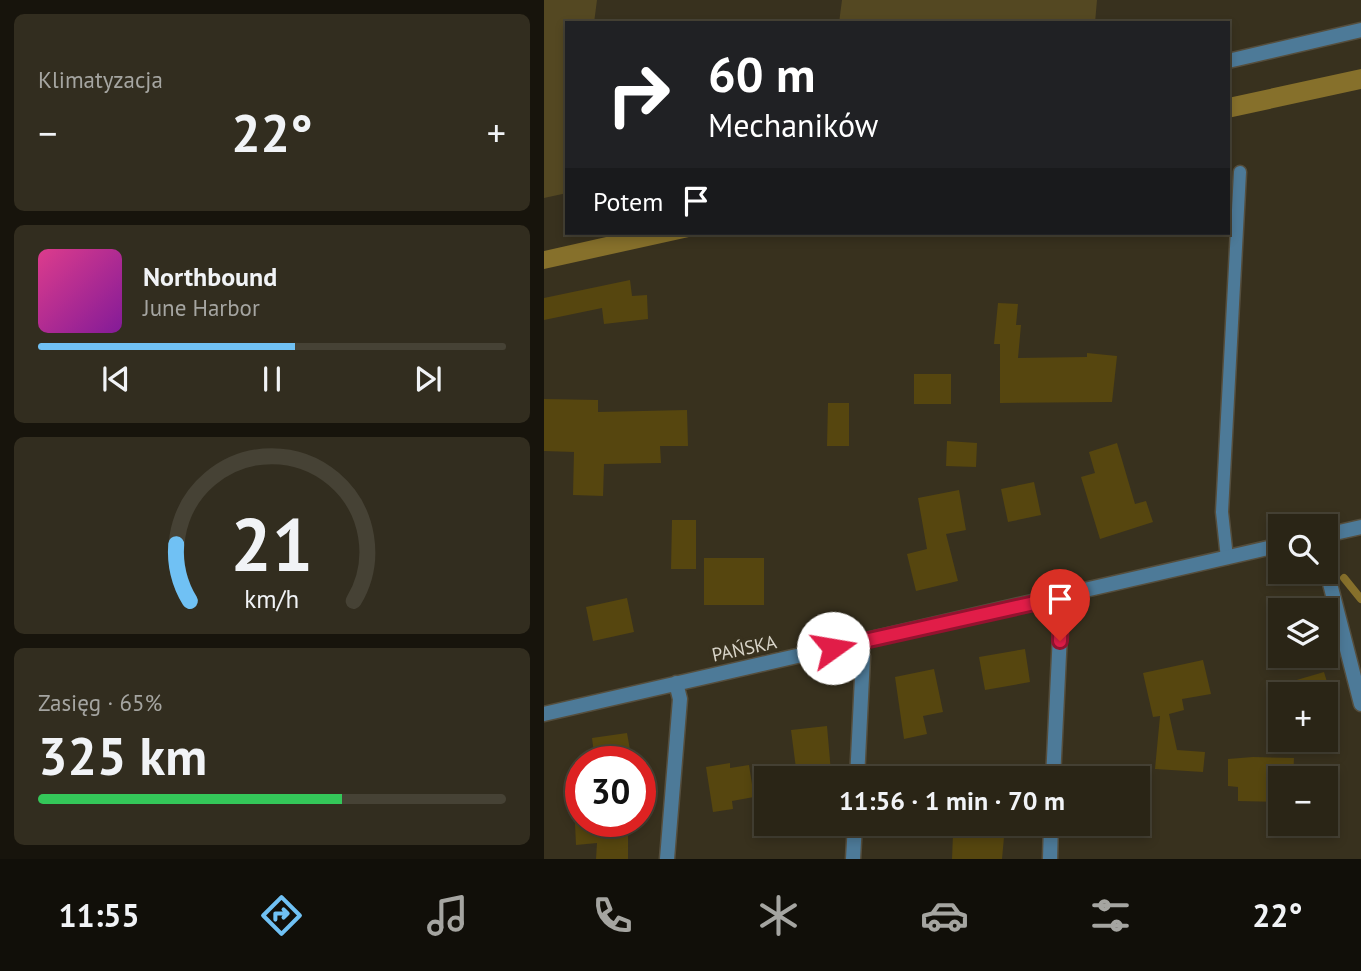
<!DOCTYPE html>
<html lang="pl">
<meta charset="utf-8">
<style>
:root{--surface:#2a2516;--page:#322d1f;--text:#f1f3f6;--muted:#a5a5a1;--line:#464235;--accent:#70c1f4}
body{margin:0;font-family:"PT Sans",sans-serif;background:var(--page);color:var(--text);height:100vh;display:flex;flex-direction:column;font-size:26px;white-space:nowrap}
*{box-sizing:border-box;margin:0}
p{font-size:23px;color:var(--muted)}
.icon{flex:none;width:38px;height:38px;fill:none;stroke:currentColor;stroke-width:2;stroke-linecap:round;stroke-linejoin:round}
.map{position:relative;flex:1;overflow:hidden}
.sheet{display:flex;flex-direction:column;gap:14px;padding:14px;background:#17140c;width:544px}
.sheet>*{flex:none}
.banner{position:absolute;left:21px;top:21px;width:665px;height:214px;border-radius:0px;box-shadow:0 4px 10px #0003,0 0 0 2px var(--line);background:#202124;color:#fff;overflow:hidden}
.controls{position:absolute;left:724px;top:514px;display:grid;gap:14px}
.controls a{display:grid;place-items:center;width:70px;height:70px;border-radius:0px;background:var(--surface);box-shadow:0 4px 10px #0003,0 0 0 2px var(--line);font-size:35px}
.speed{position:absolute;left:21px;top:746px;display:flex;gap:14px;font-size:35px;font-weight:700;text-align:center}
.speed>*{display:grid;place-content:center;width:91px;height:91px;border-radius:50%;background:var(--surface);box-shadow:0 4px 10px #0003,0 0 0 2px var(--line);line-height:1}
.speed .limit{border:10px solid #d22;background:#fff;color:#111}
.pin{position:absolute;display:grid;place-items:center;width:60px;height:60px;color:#fff;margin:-72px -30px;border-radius:50% 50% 50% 0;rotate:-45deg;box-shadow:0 0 7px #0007}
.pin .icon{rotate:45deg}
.me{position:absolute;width:77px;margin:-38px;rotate:77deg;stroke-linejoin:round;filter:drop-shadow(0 0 5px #0008)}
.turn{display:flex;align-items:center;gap:24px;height:147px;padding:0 28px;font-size:32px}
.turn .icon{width:91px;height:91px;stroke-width:2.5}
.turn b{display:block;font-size:49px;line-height:60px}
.then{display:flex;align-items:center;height:66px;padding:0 28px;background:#0003;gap:14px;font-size:26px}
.big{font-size:52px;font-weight:700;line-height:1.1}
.sheet .tile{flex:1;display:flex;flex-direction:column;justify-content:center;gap:10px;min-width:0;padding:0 24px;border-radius:10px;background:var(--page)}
.sheet .dial{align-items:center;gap:0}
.dial svg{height:182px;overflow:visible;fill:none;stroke:var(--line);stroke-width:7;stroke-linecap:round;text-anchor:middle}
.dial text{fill:var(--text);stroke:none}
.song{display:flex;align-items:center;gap:21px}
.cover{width:84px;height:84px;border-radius:10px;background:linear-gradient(135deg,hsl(330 70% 55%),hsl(290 70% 35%))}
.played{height:7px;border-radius:4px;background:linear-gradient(90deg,var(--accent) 55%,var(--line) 55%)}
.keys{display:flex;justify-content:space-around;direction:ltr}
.heat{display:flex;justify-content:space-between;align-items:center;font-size:38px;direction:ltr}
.charge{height:10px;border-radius:5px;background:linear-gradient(90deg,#34c759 65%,var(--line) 0)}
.trip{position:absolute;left:210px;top:766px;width:396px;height:70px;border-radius:0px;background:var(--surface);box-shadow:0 4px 10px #0003,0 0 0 2px var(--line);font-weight:700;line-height:70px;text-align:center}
.dock{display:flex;height:112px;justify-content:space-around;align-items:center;background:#110f09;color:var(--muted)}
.dock .icon{width:49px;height:49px}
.dock .current{color:var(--accent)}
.dock b{font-size:32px;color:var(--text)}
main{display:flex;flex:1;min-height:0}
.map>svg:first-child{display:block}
.green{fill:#544822}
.water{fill:#86702b}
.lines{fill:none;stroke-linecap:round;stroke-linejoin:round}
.stream{stroke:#86702b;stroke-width:8}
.building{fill:#56460f}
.lane-casing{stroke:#554e3d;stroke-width:15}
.street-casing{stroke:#554e3d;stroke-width:17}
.lane{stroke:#4d7a98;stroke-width:12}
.street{stroke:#4d7a98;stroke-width:14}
.route-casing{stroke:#92132f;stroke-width:18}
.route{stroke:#e11d48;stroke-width:12}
.labels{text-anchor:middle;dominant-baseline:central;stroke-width:7;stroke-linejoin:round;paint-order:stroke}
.street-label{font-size:19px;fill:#d8d4c8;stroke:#38311e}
</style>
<main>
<section class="sheet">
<div class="tile"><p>Klimatyzacja</p>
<div class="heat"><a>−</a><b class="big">22°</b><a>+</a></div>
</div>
<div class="tile">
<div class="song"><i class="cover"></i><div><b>Northbound</b><p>June Harbor</p></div></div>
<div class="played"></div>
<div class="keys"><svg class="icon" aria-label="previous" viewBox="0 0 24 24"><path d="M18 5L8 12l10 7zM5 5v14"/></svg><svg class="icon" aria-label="pause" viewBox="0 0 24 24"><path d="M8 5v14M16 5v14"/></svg><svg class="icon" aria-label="next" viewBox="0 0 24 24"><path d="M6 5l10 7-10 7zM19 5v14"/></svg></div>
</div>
<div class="tile dial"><svg viewBox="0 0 100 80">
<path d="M14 69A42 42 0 1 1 86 69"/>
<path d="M14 69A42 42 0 0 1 8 44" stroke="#70c1f4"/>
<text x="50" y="56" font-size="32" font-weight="700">21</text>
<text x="50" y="72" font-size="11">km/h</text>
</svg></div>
<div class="tile"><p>Zasięg · 65%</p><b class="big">325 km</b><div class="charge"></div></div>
</section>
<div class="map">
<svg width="817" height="859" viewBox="0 0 817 859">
<rect width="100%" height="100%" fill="#38311e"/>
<path class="green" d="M 0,0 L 53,0 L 50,23 L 23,23 L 23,193 L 0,198 Z
M 298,0 L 553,0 L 551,23 L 295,23 Z"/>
<path class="water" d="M 817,69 L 817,89 L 684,118 L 684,98 Z
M 80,233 L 163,233 L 0,269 L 0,251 Z"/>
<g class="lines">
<path class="stream" d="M 800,578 L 817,599"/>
</g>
<path class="building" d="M 86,280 L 88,296 L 103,295 L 104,319 L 60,324 L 58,308 L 0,320 L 0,298 Z
M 454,303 L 474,304 L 472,325 L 477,325 L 474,358 L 543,357 L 543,353 L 573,356 L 568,402 L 456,403 L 456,344 L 450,344 Z
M 370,374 L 407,374 L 407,404 L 370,404 Z
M 0,399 L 54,400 L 54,412 L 143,410 L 144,446 L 116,446 L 117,463 L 60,464 L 59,496 L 29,495 L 30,452 L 0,451 Z
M 284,403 L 305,403 L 305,446 L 283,446 Z
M 403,441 L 433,443 L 432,467 L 402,466 Z
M 573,443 L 591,504 L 602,501 L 609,522 L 556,539 L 537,477 L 551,473 L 545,452 Z
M 490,482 L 497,515 L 464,522 L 457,489 Z
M 415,490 L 422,530 L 402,534 L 414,581 L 372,591 L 363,554 L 383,549 L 374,498 Z
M 128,520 L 152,520 L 152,569 L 127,569 Z
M 160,558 L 220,558 L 220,605 L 160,605 Z
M 83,598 L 90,632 L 49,641 L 42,607 Z
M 481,649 L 486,682 L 441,690 L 435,657 Z
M 659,660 L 667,694 L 638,699 L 640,710 L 625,714 L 633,750 L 661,752 L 659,772 L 611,769 L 616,716 L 609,717 L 599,673 Z
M 390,669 L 399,712 L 379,716 L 383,734 L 360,739 L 351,677 Z
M 780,672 L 787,695 L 723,695 L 722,689 Z
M 283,726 L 287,772 L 253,776 L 247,730 Z
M 83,733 L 88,761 L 51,761 L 48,738 Z
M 709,757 L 750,758 L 749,779 L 737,779 L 737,802 L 694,801 L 694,787 L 684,786 L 684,759 Z
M 186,763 L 186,768 L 205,765 L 210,797 L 188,801 L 189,809 L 169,812 L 162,767 Z
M 84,821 L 84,859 L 52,859 L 53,843 L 32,845 L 31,823 Z
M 409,834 L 460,837 L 458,859 L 408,859 Z"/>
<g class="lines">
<g class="lane-casing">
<path id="lane" d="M 683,558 L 678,512 L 696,172"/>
</g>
<g class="street-casing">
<path id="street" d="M 684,61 L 817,30
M 782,535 L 817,527
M 782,568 L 817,704
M 0,714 L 737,545
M 313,779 L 319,657 L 315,642
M 509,779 L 517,613 L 513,598
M 123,859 L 136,699 L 132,683
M 309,859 L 311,824
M 506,859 L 507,824"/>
</g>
<use href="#lane" class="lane"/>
<use href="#street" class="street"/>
</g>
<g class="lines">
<g class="route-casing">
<path id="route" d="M 289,648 L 513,598 L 517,613 L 516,641"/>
</g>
<use href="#route" class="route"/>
</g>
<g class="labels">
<g class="street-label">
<text transform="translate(200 648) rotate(-12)">PAŃSKA</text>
</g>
</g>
</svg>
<div class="controls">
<a><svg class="icon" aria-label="search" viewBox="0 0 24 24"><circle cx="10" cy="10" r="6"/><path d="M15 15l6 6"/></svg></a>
<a><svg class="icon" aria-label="layers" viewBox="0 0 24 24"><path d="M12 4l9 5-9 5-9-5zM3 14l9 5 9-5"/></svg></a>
<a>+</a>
<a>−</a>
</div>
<div class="speed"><div class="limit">30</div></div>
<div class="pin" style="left:516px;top:641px;background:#d93025"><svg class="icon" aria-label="arrive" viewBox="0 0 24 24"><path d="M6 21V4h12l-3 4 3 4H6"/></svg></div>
<svg class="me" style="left:289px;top:648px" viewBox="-20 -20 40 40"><circle r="19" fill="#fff"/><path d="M0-13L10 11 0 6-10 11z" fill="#e11d48"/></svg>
<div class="trip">11:56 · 1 min · 70 m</div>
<div class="banner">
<div class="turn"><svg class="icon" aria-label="right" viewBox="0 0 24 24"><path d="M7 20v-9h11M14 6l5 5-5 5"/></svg><div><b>60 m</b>Mechaników</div></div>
<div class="then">Potem<svg class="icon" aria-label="arrive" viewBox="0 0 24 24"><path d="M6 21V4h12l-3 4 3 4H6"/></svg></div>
</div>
</div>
</main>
<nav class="dock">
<b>11:55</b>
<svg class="icon current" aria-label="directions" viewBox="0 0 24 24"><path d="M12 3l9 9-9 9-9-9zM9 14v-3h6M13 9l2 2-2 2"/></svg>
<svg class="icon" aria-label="music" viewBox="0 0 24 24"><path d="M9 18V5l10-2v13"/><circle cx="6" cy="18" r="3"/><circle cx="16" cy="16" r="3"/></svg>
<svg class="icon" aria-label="phone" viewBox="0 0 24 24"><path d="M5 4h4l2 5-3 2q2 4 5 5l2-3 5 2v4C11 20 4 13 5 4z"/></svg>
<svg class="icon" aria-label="climate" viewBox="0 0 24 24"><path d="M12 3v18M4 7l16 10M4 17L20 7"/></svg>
<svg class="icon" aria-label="car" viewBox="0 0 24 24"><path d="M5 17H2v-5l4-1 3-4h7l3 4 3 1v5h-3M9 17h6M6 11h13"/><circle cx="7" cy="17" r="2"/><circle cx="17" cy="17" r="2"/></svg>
<svg class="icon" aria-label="filters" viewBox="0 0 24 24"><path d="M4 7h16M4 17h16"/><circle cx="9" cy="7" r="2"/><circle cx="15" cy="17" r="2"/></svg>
<b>22°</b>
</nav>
